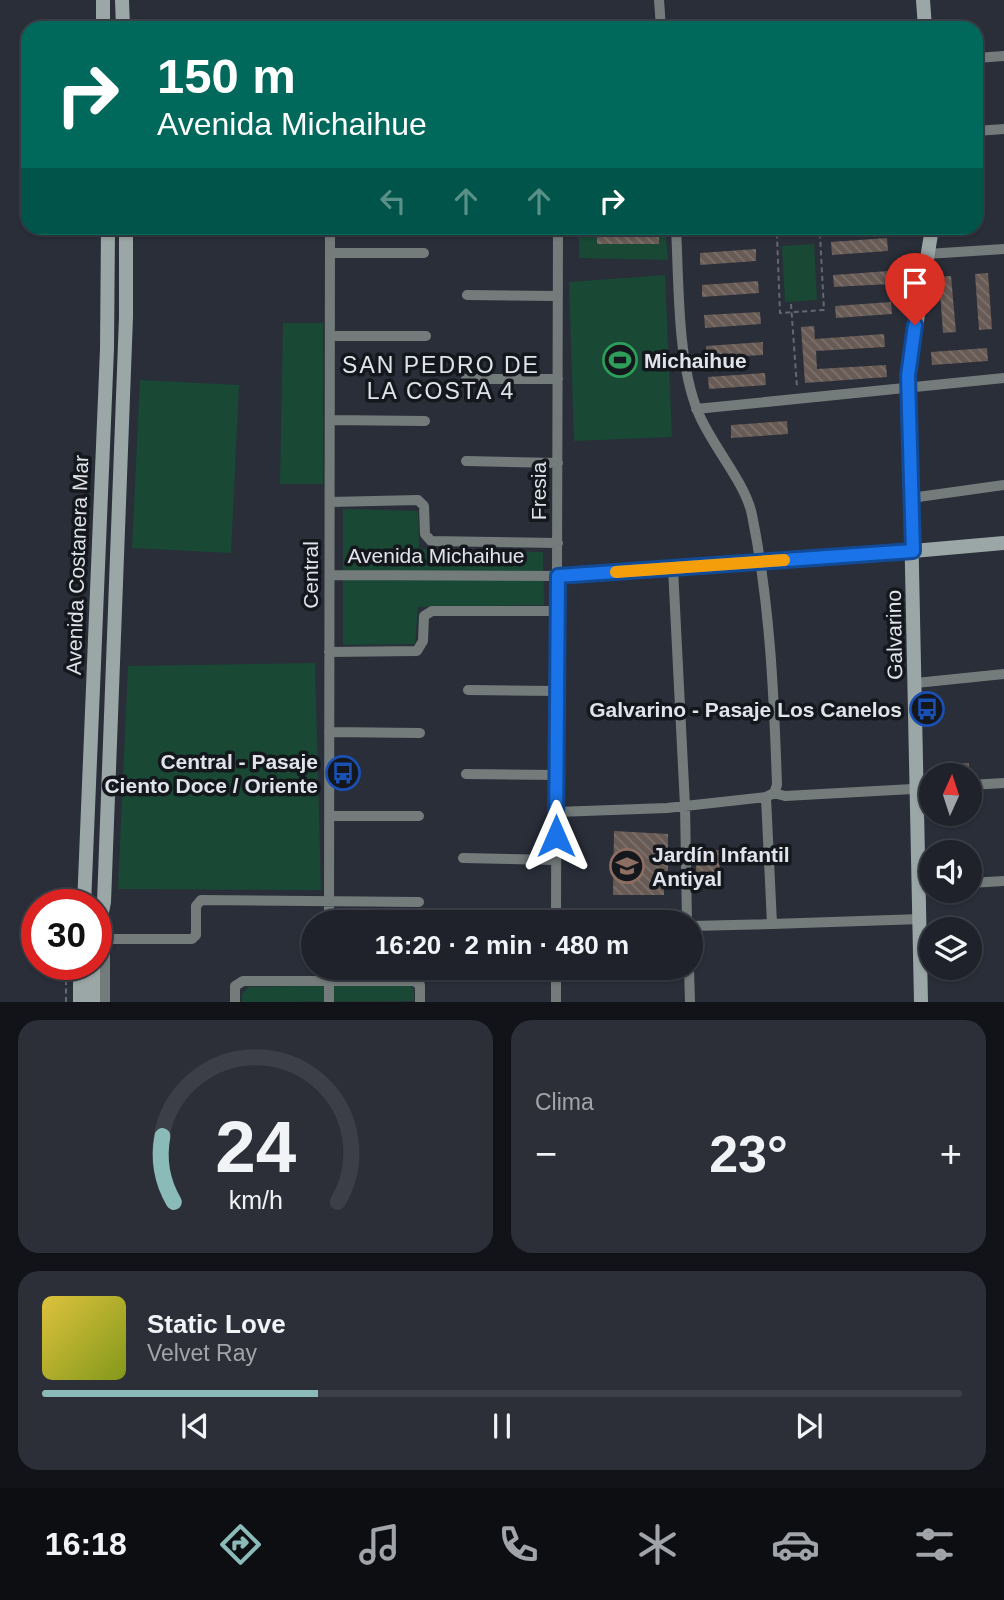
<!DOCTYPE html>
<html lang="es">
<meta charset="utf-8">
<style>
:root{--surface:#1f222b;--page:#2c2f37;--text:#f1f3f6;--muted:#a1a4a9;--line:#3c3f47;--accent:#8bbbb9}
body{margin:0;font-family:Arial,sans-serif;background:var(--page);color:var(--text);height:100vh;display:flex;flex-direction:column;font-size:26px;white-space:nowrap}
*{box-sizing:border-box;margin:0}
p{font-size:23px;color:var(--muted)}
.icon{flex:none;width:38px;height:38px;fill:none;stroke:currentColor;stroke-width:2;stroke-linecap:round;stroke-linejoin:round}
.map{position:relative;height:1002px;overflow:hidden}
.panel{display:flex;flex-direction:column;gap:18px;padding:18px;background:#111318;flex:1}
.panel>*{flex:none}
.guide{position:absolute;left:21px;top:21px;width:962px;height:214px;border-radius:21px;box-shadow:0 2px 5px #0004,0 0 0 2px var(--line);background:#00695c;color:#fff;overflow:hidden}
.needle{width:46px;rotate:3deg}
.controls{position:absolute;left:919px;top:763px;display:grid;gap:14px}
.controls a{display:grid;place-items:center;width:63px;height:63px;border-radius:50%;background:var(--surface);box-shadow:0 2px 5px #0004,0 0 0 2px var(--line);font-size:35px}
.speed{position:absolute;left:21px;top:889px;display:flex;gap:14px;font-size:35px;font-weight:700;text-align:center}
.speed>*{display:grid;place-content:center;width:91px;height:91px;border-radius:50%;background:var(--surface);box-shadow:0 2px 5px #0004,0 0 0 2px var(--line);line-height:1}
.speed .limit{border:10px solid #d22;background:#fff;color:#111}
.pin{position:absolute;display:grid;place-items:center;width:60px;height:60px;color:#fff;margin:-72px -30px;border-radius:50% 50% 50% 0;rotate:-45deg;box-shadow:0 0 7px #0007}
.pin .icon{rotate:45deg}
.me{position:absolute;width:77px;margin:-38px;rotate:0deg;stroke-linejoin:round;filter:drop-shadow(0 0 5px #0008)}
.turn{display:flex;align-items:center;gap:24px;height:147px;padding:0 21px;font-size:32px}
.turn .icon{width:91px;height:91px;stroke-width:2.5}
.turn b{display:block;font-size:49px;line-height:60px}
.lanes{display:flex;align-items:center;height:66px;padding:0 21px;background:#0003;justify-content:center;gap:35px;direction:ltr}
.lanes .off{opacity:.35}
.big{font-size:52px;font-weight:600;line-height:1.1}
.panel .card{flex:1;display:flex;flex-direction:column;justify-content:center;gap:10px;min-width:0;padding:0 24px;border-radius:21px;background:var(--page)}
.panel .dial{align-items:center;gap:0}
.dial svg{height:182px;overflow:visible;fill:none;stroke:var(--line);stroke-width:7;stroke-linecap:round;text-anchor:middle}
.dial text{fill:var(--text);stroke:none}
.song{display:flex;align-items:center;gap:21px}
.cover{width:84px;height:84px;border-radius:10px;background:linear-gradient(135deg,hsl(50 70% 55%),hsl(70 70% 35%))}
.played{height:7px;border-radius:4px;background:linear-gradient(90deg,var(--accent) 30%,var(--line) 30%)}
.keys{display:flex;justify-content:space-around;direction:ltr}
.heat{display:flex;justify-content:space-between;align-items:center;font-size:38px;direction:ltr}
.panel .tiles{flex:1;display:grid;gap:18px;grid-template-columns:1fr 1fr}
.card:last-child{grid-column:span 2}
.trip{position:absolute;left:301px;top:910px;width:402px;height:70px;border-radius:35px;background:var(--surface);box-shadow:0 2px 5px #0004,0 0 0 2px var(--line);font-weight:600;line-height:70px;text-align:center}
.tab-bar{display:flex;height:112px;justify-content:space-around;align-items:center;background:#0c0e11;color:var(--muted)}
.tab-bar .icon{width:49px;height:49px}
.tab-bar .current{color:var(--accent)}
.tab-bar b{font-size:32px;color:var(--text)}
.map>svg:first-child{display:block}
.green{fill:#194835}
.building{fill:url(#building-back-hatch)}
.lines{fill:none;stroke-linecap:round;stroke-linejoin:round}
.path{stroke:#636872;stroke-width:2;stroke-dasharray:5 3.5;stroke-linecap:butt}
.lane{stroke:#747c7b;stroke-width:5}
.street{stroke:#747c7b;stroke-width:10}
.secondary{stroke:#9ba7a6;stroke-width:14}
.route-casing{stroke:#114b97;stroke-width:18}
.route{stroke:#1a73e8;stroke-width:12}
.slow{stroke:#f59e0b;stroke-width:12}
.labels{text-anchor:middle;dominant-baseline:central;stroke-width:7;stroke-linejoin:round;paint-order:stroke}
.poi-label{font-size:21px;font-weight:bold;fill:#e0e3ea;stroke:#14171b;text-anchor:start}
.street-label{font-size:21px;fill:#e0e3ea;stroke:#14171b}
.neighbourhood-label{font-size:23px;letter-spacing:2px;fill:#e0e3ea;stroke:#14171b}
</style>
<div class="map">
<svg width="1004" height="1002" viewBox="0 0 1004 1002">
<defs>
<pattern id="building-back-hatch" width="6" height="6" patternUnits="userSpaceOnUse" patternTransform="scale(1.75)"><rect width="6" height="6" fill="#685a54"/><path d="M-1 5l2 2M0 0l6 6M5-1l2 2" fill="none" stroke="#7d726d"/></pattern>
</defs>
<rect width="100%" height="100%" fill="#292e39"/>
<path class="green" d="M 579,228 L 665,228 L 668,260 L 579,258 Z
M 814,244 L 817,300 L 785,302 L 782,246 Z
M 665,275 L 672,437 L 574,441 L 569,282 Z
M 283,323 L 323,323 L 323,484 L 280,484 Z
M 140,380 L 239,385 L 231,553 L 132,548 Z
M 343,509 L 418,511 L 419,549 L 543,552 L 544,605 L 418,607 L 415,644 L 343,645 Z
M 315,663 L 321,890 L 118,889 L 128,666 Z
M 408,984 L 414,989 L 414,1001 L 242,1002 L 242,994 L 249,987 Z"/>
<path class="building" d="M 597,228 L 659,228 L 659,244 L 597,244 Z
M 887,238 L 888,251 L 832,255 L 831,242 Z
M 756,249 L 756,261 L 700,265 L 700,253 Z
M 889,271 L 890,284 L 834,287 L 833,275 Z
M 988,273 L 992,329 L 979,330 L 975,274 Z
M 951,276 L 956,332 L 943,333 L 939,277 Z
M 758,281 L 759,293 L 702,297 L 702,285 Z
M 891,302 L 892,314 L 836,318 L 835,306 Z
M 760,312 L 761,324 L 705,328 L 704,315 Z
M 814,326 L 815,339 L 884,334 L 885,347 L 816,351 L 817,369 L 886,365 L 887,377 L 805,383 L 801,327 Z
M 763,342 L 763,355 L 707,358 L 706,346 Z
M 987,348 L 988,361 L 932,365 L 931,352 Z
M 765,373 L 766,385 L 709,389 L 708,377 Z
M 787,421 L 788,434 L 731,438 L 731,425 Z
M 969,763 L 969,775 L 955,775 L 955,764 Z
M 614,831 L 668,834 L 668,871 L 664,871 L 664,895 L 613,895 Z
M 696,850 L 719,850 L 720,883 L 696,883 Z"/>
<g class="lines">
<path class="path" d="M 816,228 L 817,235 L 820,235 L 824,310 L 780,313 L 777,236 L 817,235
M 791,304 L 797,387
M 66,1002 L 66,964"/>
<path class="lane" d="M 965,929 L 966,924
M 921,970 L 954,968"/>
<path class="street" d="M 659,0 L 661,28
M 976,58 L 1004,56
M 976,131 L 1004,129
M 676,228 C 679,283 677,361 698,412 C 711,445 746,483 752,515 C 770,603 774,695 777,785 L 774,793
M 330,253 L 424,253
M 927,254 L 1004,249
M 467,295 L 558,296
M 330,336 L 426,336
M 466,379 L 558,379
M 696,409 L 1004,378
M 330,420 L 425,421
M 466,461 L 558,463
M 911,498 L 1004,485
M 330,502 L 418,500 L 424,506 L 425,534 L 431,541 L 558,543
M 673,568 L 685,806 L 687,922
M 330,575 L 558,576 L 913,551
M 329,652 L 417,651 L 423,641 L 424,616 L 432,611 L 557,611
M 916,683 L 1004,674
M 468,690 L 557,691
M 329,732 L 420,733
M 466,774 L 557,775
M 970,785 L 1004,783
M 766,797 L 772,924 L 921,919
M 557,812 L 667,808 L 766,797 L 774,793 L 785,796 L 931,788
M 329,816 L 419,816
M 463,858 L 556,860
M 970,883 L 1004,881
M 329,922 L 330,228
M 556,922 L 558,228
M 691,926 L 772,924
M 105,936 L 105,1002
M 105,939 L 192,939 L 196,935 L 196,906 L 201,900 L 419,902
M 689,968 L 690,1002
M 235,1002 L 235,986 L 243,981 L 414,981 L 420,985 L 420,1002
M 329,1002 L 329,968
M 556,1002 L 556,968"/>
<path class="secondary" d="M 103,0 L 103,28
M 122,0 L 123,28
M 923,0 L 925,28
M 913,551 L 1004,543
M 84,905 L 107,349 L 108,228
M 96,943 L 104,902 L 126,317 L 126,228
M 80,1002 L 80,964
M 93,1002 L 93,964
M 921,1002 L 908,376 L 932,228"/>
</g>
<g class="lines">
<g class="route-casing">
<path id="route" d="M 556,836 L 558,576 L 913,551 L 908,376 L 915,325"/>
</g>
<use href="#route" class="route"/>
<path class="slow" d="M 616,572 L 784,560"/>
</g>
<defs>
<g id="stadium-ring" transform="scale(1.75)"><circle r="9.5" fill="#14171b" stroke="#2e9e5b" stroke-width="1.5"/><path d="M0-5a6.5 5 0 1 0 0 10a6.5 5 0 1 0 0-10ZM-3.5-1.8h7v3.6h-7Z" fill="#2e9e5b"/></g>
<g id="bus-ring" transform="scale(1.75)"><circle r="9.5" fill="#14171b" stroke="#1a4fb4" stroke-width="1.5"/><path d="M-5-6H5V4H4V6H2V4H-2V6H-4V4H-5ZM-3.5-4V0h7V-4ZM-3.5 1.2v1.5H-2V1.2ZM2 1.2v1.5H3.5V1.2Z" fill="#1a4fb4"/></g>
<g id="school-ring" transform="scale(1.75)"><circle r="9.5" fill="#14171b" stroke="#8d6e63" stroke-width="1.5"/><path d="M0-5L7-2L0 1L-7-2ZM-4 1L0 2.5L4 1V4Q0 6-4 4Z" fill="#8d6e63"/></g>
</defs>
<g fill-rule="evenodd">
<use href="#stadium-ring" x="620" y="360"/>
<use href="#bus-ring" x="927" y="709"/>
<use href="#bus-ring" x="343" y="773"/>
<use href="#school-ring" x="627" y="866"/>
</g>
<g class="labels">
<g class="poi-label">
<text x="644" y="360">Michaihue</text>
<text x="902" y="709" text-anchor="end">Galvarino - Pasaje Los Canelos</text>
<text x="318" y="761" text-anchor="end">Central - Pasaje<tspan x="318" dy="24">Ciento Doce / Oriente</tspan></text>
<text x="652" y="854">Jardín Infantil<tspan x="652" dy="24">Antiyal</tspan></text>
</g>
<g class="street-label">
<text transform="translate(538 491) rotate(-90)">Fresia</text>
<text x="436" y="555">Avenida Michaihue</text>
<text transform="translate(77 565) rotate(-88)">Avenida Costanera Mar</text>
<text transform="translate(310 575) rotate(-90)">Central</text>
<text transform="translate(894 635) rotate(-91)">Galvarino</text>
</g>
<g class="neighbourhood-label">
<text x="441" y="365">SAN PEDRO DE<tspan x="441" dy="26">LA COSTA 4</tspan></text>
</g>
</g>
</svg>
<div class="controls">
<a><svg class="needle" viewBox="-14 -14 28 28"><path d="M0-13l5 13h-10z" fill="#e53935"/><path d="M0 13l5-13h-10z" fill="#a1a4a9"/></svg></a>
<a><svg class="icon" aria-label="sound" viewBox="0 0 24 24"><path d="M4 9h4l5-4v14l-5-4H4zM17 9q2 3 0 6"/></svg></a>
<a><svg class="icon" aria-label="layers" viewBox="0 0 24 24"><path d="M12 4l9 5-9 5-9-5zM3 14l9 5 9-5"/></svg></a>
</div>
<div class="speed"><div class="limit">30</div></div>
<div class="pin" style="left:915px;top:325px;background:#d93025"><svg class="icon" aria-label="arrive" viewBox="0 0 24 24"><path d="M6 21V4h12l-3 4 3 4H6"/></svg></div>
<svg class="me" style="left:556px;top:836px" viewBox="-20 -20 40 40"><path d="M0-17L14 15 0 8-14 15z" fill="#1a73e8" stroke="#fff" stroke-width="4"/></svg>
<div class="trip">16:20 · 2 min · 480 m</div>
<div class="guide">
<div class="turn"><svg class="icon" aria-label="right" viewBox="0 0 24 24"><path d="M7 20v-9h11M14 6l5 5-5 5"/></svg><div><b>150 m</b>Avenida Michaihue</div></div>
<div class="lanes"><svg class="icon off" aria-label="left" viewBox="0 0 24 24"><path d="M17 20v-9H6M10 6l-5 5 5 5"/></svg><svg class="icon off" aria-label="ahead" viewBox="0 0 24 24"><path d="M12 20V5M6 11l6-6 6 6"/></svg><svg class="icon off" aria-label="ahead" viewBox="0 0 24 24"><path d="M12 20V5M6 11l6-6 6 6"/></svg><svg class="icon" aria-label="right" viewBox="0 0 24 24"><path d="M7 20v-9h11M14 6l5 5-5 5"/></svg></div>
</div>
</div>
<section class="panel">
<div class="tiles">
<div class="card dial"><svg viewBox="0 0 100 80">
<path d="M14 69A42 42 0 1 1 86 69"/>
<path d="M14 69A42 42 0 0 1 9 40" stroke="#8bbbb9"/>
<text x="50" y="56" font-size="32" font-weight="700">24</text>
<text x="50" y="72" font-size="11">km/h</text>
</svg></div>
<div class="card"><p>Clima</p>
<div class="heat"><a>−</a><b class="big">23°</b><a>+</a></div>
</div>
<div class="card">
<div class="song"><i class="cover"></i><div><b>Static Love</b><p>Velvet Ray</p></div></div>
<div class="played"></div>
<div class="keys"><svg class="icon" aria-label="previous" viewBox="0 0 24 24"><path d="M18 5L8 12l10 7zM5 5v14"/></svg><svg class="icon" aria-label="pause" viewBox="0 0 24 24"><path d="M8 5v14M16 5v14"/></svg><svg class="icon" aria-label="next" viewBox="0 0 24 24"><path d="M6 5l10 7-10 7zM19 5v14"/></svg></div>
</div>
</div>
</section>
<nav class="tab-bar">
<b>16:18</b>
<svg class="icon current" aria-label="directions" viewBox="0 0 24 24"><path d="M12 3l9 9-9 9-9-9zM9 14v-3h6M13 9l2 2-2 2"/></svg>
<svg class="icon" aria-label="music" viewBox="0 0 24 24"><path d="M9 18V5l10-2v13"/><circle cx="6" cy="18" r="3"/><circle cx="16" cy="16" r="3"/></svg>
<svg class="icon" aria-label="phone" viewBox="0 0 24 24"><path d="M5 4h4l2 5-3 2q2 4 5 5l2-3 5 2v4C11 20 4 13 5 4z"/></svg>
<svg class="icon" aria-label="climate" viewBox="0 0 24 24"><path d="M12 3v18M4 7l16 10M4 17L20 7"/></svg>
<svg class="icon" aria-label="car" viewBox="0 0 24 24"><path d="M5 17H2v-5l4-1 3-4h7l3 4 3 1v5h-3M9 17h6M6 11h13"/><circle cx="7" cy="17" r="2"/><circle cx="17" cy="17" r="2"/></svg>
<svg class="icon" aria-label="filters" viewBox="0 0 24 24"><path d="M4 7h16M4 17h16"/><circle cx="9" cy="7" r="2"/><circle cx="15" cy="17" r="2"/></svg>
</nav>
